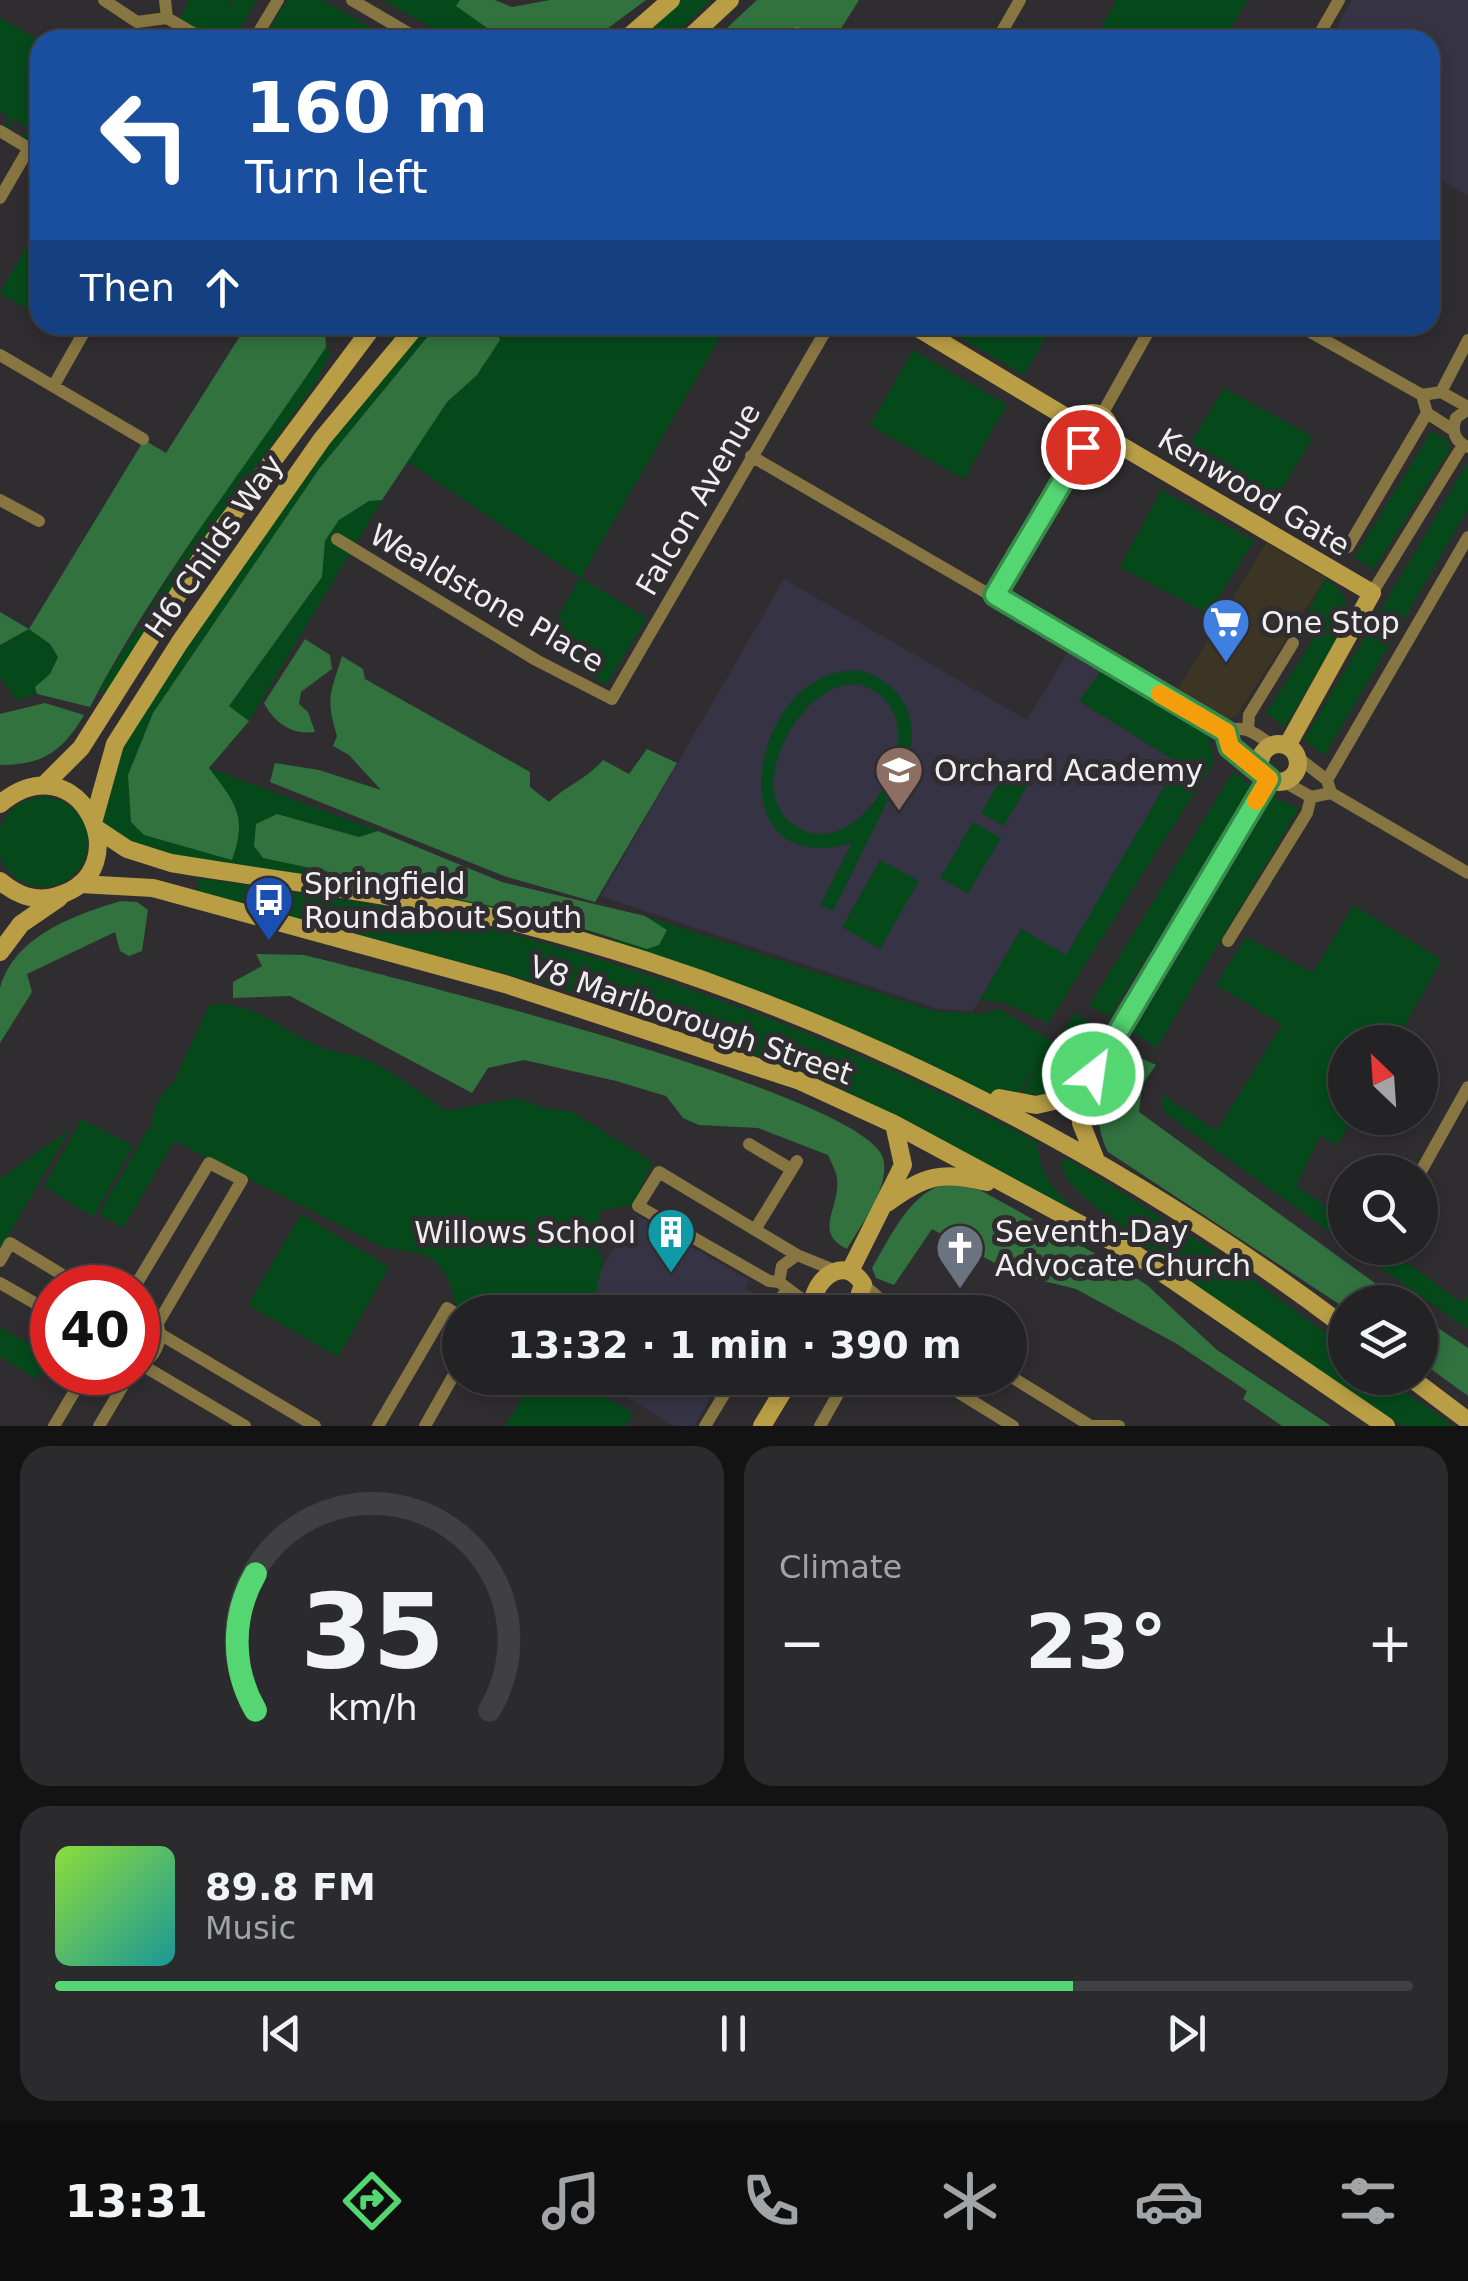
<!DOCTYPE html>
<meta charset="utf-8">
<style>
:root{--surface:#232224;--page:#2b2a2c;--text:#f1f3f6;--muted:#a3a4a6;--line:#403f41;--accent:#54d672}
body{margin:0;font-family:"DejaVu Sans",sans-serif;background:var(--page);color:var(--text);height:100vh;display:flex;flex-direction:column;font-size:38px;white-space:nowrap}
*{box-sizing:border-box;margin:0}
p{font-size:32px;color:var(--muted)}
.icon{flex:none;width:55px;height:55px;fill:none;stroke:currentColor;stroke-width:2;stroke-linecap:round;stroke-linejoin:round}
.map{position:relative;height:1426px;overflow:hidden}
.details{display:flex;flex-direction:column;gap:20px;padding:20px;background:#131314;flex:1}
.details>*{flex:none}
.banner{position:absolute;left:30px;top:30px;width:1410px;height:305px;border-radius:30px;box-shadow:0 5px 15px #0003,0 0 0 2px var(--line);background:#1a4fa0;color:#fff;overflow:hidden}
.needle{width:65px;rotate:335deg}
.buttons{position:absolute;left:1328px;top:1025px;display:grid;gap:20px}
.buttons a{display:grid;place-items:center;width:110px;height:110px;border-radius:50%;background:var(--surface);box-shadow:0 5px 15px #0003,0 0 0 2px var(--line);font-size:50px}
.speed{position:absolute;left:30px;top:1265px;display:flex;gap:20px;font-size:50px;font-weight:700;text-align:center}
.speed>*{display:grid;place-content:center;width:130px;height:130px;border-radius:50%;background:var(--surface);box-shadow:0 5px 15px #0003,0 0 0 2px var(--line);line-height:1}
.speed .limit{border:15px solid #d22;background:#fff;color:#111}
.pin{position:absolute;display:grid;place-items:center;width:85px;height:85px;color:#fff;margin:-42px;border:5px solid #fff;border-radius:50%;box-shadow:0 2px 10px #0007}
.me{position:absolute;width:110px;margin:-55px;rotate:30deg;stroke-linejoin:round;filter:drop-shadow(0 0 8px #0008)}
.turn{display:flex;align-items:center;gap:35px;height:210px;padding:0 50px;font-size:45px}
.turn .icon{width:130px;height:130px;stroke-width:2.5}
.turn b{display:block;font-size:70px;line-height:85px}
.then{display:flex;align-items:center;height:95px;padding:0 50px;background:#0003;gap:20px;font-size:38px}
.big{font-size:75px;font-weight:600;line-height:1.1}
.details .tile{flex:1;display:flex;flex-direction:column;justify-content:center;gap:15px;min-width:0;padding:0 35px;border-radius:30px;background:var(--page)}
.details .dial{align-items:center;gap:0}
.dial svg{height:260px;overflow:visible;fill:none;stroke:var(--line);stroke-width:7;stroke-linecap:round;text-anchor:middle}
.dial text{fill:var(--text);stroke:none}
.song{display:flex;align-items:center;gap:30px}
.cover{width:120px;height:120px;border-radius:15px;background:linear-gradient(135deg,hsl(90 70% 55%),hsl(180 70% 35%))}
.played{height:10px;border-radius:5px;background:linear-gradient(90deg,var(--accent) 75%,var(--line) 75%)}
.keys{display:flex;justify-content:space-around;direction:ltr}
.heat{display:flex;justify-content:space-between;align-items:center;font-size:55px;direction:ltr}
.details .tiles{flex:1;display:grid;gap:20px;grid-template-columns:1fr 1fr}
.tile:last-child{grid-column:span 2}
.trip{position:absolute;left:442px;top:1295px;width:585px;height:100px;border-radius:50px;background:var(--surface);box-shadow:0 5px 15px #0003,0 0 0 2px var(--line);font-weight:600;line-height:100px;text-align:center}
.tab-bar{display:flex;height:160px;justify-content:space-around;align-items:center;background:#0e0e0e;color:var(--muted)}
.tab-bar .icon{width:70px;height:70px}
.tab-bar .selected{color:var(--accent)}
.tab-bar b{font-size:45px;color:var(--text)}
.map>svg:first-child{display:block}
.commercial{fill:#3c3524}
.education{fill:#363344}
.green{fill:#05491b;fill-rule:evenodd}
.forest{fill:#31723f}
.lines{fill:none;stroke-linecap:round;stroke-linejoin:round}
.street{stroke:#877642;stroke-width:12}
.secondary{stroke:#b99e46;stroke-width:18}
.route-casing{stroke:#378b4a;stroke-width:25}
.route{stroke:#54d672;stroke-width:18}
.slow{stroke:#f59e0b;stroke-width:18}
.labels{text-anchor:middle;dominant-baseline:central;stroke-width:10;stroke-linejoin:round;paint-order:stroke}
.street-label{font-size:30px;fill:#f0eff0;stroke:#2f2d30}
.poi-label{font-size:30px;fill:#f0eff0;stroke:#2f2d30;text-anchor:start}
</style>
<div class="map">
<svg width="1468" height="1426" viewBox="0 0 1468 1426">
<rect width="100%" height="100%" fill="#2f2d30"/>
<path class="commercial" d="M 1266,543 L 1326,578 L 1236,716 L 1225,721 L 1178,689 Z"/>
<path class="education" d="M 1352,0 L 1468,0 L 1468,196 L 1430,174 L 1430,40 L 1329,40 Z
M 784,579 L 1027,720 L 1068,652 L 1101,671 L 1080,702 L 1174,760 L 1176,766 L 1066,956 L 1021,929 L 973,1011 L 939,1009 L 601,896 Z
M 633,1213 L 749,1280 L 745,1288 L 760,1297 L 752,1310 L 755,1312 L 584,1312 L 598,1276 Z
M 595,1378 L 722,1378 L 694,1426 L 674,1426 Z"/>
<path class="green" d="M 189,0 L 230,0 L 228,21 L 232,0 L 257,0 L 234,40 L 219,40 L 180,19 Z
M 287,0 L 322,0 L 393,40 L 263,40 Z
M 383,0 L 460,0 L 457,6 L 490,31 L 483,40 L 453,40 Z
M 681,0 L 711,0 L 669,40 L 639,40 Z
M 1117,0 L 1248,0 L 1223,40 L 1094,40 Z
M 0,18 L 40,41 L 40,134 L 32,130 L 27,139 L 23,137 L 28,128 L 14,119 L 8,129 L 5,127 L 10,117 L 0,112 Z
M 38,227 L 40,228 L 38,315 L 0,293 Z
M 417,325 L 437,325 L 319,469 L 153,713 L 136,755 L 162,841 L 232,859 L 209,768 L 378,831 L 359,837 L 304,821 L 264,858 L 553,919 L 611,941 L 667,930 L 645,916 L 934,1011 L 979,1014 L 999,1009 L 1055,1043 L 1075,1013 L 1109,1036 C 1084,1075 1076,1100 1023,1093 L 1034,1067 L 1013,1102 L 959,1087 L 750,996 L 518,923 L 171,863 L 97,829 L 101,785 L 180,642 Z
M 495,325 L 727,325 L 581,578 L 647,618 L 606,685 L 542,646 L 580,578 L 405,460 L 447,402 L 477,375 L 500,340 Z
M 938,325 L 1053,325 L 1024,375 Z
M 326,347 L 331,353 L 316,383 L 211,529 L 107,693 L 99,690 L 210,512 Z
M 913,350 L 1007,405 L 964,479 L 870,425 Z
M 1224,388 L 1313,437 L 1267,514 L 1179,462 Z
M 1431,432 L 1446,438 L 1450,449 L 1374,569 L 1354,558 Z
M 1468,462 L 1468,509 L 1325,755 L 1304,740 Z
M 1161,490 L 1254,541 L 1208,614 L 1120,567 Z
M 369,500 L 382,500 L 249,721 L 229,707 L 322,577 L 325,541 L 339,520 Z
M 1326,578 L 1342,593 L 1350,616 L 1285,727 L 1266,713 L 1313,640 L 1299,628 Z
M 29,629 L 50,644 L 58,658 L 50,674 L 35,687 L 37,694 L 16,700 L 0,677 L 0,646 Z
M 861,671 C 902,682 920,719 909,758 L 833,911 L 820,905 L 852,843 C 709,884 753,660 861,671 ZM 858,684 C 946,709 871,853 808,832 C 733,807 796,680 858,684 Z
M 1101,671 L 1207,731 L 1214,762 L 1048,1023 L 1002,1002 L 980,1000 L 1021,929 L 1066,955 L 1176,766 L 1174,760 L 1079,701 Z
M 1005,771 L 1028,784 L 1004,826 L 981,813 Z
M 1233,772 L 1253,787 L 1110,1016 L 1089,1006 Z
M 1273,797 L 1299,808 L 1157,1048 L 1133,1033 Z
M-2 842a45 45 0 1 1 90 0a45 45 0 1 1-90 0Z
M 973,822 L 1001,838 L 968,893 L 940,878 Z
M 880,860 L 919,881 L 880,949 L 842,927 Z
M 199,878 C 298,894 400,905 497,930 C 685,980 867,1050 1038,1143 C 1037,1172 1055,1191 1075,1211 L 842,1089 L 637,1009 L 196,892 Z
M 1353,905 L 1442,960 L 1395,1042 L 1345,1042 L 1345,1118 L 1353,1118 L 1337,1145 L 1320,1136 L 1296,1186 L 1345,1219 L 1345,1243 L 1165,1113 L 1161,1094 L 1217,1131 L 1282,1024 L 1216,985 L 1246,937 L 1313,973 Z
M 218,1004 C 255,1004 282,1029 316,1045 C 332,1053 352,1053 368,1060 C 395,1073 422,1093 446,1111 L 518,1098 L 544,1108 L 571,1111 L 652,1162 L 634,1204 L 600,1211 L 595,1245 L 603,1259 L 592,1312 L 464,1311 L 456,1305 C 444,1257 432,1253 385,1248 L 174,1141 L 123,1228 L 99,1214 L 149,1127 L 153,1129 C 149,1112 160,1094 173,1083 L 209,1006 Z
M 82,1119 L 133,1146 L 93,1217 L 44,1186 Z
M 70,1129 L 0,1250 L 0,1179 Z
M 1069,1159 L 1217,1253 L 1345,1347 L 1345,1378 L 1385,1378 L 1454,1426 L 1403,1426 L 1238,1321 L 1084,1197 L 1066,1178 L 1061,1161 Z
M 301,1214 L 389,1267 L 338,1357 L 248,1305 Z
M 1352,1248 L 1387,1248 L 1462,1303 L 1468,1294 L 1468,1329 Z
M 0,1327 L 43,1352 L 46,1348 L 52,1352 L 37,1379 L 0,1357 Z
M 535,1378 L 571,1378 L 633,1413 L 626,1426 L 505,1426 Z"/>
<path class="forest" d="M 460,0 L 495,0 L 512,7 L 550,0 L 646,0 L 592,40 L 483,40 L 490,30 L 456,6 Z
M 757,0 L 859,0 L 834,40 L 714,40 Z
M 247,325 L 331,325 L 325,332 L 326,347 C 247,467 156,579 90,707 L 37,694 L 35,687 L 50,674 L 58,657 L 50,644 L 29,629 L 0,645 L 0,612 L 29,629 L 144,440 L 166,453 Z
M 437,325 L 495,325 L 500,340 L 477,375 L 447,402 L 382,500 L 369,501 L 339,520 L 325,541 L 322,577 L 229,706 L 249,721 L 209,768 C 235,803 248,815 232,860 L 144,835 L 131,822 L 128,775 L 153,713 L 319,469 Z
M 305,639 L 330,655 L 332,669 L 301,692 L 299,704 L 308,712 L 315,732 C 291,735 275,723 264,703 Z
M 342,656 L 363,669 L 365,679 L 530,772 L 530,787 L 549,802 C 566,786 588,778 603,760 L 629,774 L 647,749 L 677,763 L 595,902 L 504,876 L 270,782 L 275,763 L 319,770 L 381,790 L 349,755 L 333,746 L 337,736 C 325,697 331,693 342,656 Z
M 45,703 L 84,715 C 62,752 43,765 0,765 L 0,714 Z
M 277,814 L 359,837 L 378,831 L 502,882 L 645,916 L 667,930 L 659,945 L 647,949 L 553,919 L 263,858 L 254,846 L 256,824 Z
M 121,901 L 137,902 L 148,910 L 142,951 L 129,956 L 120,951 L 115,932 L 27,974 L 32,992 L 0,1043 C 0,1026 0,1004 0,988 C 15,935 75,915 121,901 Z
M 256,954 L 304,955 C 385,975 865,1094 883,1158 C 891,1187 860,1226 847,1249 C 812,1233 841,1207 837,1178 C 836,1171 831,1162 828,1155 L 758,1128 L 699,1125 L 683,1118 L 666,1096 L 616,1081 L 524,1060 L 488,1068 L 472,1093 L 290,996 L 233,998 L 233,982 L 262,966 Z
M 1124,1050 L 1156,1065 L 1142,1085 L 1139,1112 L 1401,1302 L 1345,1302 L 1345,1308 L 1108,1152 C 1088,1113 1105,1087 1124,1050 Z
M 950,1183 L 980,1190 L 1114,1264 L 1147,1285 L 1217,1350 L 1331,1426 L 1282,1426 L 1243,1399 L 1247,1391 L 1177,1344 L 1076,1289 L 1015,1274 L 932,1229 L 894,1285 L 876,1278 L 872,1268 C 890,1238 911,1189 950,1183 Z
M 1420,1316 L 1468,1348 L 1468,1396 L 1420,1361 Z"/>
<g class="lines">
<path class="street" d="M 104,0 L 137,22 L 167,18 L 205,40
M 165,0 L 167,18
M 352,0 L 420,40
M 797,33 L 808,40
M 254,40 L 278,0
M 997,40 L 1020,0
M 1316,40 L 1339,0
M 0,131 L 40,155
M 0,198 L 29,148
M 1298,325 L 1422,395
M 0,355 L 143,439
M 54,385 L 88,325
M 1441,392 L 1468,340
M 1468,409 L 1456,418 C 1451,431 1455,442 1468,447
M 1101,416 L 1152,325
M 1453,430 L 1427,413 L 1422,395 L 1441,392 L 1468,407
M 751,456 L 1226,732
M 0,500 L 39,521
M 337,539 L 536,660 L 612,699 L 829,325
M 1348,547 L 1427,413
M 1372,593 L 1463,445
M 995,595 L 1083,447
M 1248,729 L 1249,715 L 1293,643
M 1260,767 L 1230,747 L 1226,732 C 1245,723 1257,735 1272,745
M 1327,780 L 1468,537
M 1283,781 L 1311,797 L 1331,793 L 1327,780 L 1296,756
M 1331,793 L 1468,873
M 1228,941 L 1307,813 L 1311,797
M 749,1144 L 791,1169
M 1420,1173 L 1468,1087
M 756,1228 L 797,1161
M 1385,1248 L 1395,1254
M 0,1261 L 10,1243 L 84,1288
M 779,1282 L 769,1281 L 638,1206 L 659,1172 L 797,1255
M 0,1283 L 52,1313
M 863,1284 L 895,1312
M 134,1288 L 209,1163 L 242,1180 L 158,1323
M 138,1305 C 167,1318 166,1353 138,1366
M 811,1306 L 779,1282 L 782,1266 L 797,1255 L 834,1270
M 773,1312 L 786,1290
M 160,1334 L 315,1426
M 142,1365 L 245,1426
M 1010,1376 L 1091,1426
M 935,1378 L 1013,1426
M 54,1426 L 86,1372
M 99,1426 L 131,1372
M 378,1426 L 447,1308 L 460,1316
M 425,1426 L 460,1364
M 705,1426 L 734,1378
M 820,1426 L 847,1378
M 1093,1426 L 1119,1426"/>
<path class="secondary" d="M 625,40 L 671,0
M 687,40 L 730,0
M 913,325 L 1076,423
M1074 431a18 18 0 1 1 36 0a18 18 0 1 1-36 0Z
M 1108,438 L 1372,593 L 1287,746
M1260 763a19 19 0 1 1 38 0a19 19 0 1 1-38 0Z
M 44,785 L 81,748 L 207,549 L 374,325
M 0,804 C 80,737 142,872 57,896 C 35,903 17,895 0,881
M 94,819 L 115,744 L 180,642 L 322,439 L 417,325
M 97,829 L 127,849 L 171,863 C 287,882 407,895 521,924 C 819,1002 1100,1142 1345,1327
M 80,884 L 153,888 L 505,984 L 800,1081 L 894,1124 L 1132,1252 L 1386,1426
M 0,952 L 21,924 L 59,898
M 999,1098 L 1036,1105 L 1081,1095
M 1095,1158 L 1081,1123 L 1081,1095 L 1269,779
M 887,1203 C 925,1175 941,1171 987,1182
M 850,1271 L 903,1165 L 894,1124
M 812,1312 C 809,1284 842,1251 863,1284 L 854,1312
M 1411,1378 L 1468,1421
M 762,1426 L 791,1378"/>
</g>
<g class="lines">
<g class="route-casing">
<path id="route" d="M 1083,447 L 995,595 L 1226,732 L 1230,747 L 1269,779 L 1093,1074"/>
</g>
<use href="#route" class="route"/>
<path class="slow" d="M 1160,694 L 1226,732 L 1230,747 L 1269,779 L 1256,801"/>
</g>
<defs>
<g id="supermarket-pin" transform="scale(2.5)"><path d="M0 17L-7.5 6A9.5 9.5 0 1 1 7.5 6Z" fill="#3f7fe0" stroke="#2f2d30"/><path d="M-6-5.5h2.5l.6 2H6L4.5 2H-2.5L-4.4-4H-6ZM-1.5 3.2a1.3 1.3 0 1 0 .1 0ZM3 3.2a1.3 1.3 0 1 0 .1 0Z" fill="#fff"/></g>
<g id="school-pin" transform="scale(2.5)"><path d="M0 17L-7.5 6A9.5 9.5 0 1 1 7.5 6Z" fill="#8d6e63" stroke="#2f2d30"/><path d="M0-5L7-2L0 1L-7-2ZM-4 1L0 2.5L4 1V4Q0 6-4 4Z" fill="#fff"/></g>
<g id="bus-pin" transform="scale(2.5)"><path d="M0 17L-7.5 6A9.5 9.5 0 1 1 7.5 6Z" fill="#1a4fb4" stroke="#2f2d30"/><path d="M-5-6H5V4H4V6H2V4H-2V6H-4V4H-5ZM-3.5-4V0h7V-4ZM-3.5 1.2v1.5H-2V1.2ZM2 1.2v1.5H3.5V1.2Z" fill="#fff"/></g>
<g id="building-pin" transform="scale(2.5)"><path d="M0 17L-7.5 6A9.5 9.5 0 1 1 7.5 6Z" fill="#0f9aa8" stroke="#2f2d30"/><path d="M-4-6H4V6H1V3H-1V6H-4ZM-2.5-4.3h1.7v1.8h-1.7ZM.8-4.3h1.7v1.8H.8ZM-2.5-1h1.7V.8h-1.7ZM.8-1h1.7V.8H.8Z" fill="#fff"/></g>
<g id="church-pin" transform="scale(2.5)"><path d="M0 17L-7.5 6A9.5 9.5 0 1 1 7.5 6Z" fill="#6b7280" stroke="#2f2d30"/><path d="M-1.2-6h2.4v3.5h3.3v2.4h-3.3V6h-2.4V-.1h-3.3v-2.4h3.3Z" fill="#fff"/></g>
</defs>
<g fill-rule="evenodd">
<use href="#supermarket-pin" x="1226" y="622"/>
<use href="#school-pin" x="899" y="770"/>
<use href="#bus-pin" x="269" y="900"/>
<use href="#building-pin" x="671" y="1232"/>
<use href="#church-pin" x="960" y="1248"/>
</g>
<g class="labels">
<g class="street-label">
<text transform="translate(1254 492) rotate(31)">Kenwood Gate</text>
<text transform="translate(698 499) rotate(-60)">Falcon Avenue</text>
<text transform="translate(214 546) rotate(-55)">H6 Childs Way</text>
<text transform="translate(487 598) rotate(30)">Wealdstone Place</text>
<text transform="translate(691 1020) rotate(19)">V8 Marlborough Street</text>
</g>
<g class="poi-label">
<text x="1261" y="622">One Stop</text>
<text x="934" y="770">Orchard Academy</text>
<text x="304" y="883">Springfield<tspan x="304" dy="34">Roundabout South</tspan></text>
<text x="995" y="1231">Seventh-Day<tspan x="995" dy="34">Advocate Church</tspan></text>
<text x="636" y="1232" text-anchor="end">Willows School</text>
</g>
</g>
</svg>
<div class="buttons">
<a><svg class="needle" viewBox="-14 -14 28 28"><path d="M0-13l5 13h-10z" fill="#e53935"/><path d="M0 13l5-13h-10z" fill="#a3a4a6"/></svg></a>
<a><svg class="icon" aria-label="search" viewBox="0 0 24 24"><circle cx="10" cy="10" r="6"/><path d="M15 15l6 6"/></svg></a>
<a><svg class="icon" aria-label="layers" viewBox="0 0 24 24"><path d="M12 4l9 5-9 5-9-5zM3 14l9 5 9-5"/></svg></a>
</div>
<div class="speed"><div class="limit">40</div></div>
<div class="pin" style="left:1083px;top:447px;background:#d93025"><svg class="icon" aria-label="arrive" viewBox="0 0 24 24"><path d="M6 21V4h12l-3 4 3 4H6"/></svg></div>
<svg class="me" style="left:1093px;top:1074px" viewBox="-20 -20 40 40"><circle r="17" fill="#54d672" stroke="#fff" stroke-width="3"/><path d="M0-11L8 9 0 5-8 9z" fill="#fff"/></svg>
<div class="trip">13:32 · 1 min · 390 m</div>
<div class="banner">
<div class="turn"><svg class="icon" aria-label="left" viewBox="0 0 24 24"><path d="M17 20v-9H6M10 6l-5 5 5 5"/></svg><div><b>160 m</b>Turn left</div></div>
<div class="then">Then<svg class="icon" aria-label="ahead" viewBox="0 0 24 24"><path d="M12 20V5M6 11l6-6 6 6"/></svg></div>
</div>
</div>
<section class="details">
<div class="tiles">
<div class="tile dial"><svg viewBox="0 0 100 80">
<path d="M14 69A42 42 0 1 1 86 69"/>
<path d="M14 69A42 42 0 0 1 14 27" stroke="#54d672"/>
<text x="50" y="56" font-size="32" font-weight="700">35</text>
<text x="50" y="72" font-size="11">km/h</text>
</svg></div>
<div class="tile"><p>Climate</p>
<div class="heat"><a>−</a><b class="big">23°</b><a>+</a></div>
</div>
<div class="tile">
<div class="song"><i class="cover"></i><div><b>89.8 FM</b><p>Music</p></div></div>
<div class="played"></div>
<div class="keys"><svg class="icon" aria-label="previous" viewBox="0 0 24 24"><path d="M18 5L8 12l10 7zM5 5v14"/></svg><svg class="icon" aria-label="pause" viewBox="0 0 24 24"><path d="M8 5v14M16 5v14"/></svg><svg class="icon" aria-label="next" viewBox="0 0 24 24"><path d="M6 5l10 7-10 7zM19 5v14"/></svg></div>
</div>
</div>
</section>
<nav class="tab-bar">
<b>13:31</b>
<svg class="icon selected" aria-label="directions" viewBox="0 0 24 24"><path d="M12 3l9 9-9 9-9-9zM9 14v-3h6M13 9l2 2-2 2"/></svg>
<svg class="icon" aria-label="music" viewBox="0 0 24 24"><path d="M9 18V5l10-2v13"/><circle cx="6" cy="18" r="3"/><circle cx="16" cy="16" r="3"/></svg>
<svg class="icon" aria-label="phone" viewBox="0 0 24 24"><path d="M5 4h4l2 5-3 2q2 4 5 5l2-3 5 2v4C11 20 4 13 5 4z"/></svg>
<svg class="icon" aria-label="climate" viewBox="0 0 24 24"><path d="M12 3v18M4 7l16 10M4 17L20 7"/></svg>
<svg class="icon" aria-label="car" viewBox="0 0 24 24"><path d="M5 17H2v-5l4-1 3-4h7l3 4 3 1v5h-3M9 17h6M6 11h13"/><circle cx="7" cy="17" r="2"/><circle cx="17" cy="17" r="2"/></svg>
<svg class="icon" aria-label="filters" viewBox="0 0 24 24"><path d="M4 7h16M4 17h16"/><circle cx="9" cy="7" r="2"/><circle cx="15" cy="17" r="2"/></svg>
</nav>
